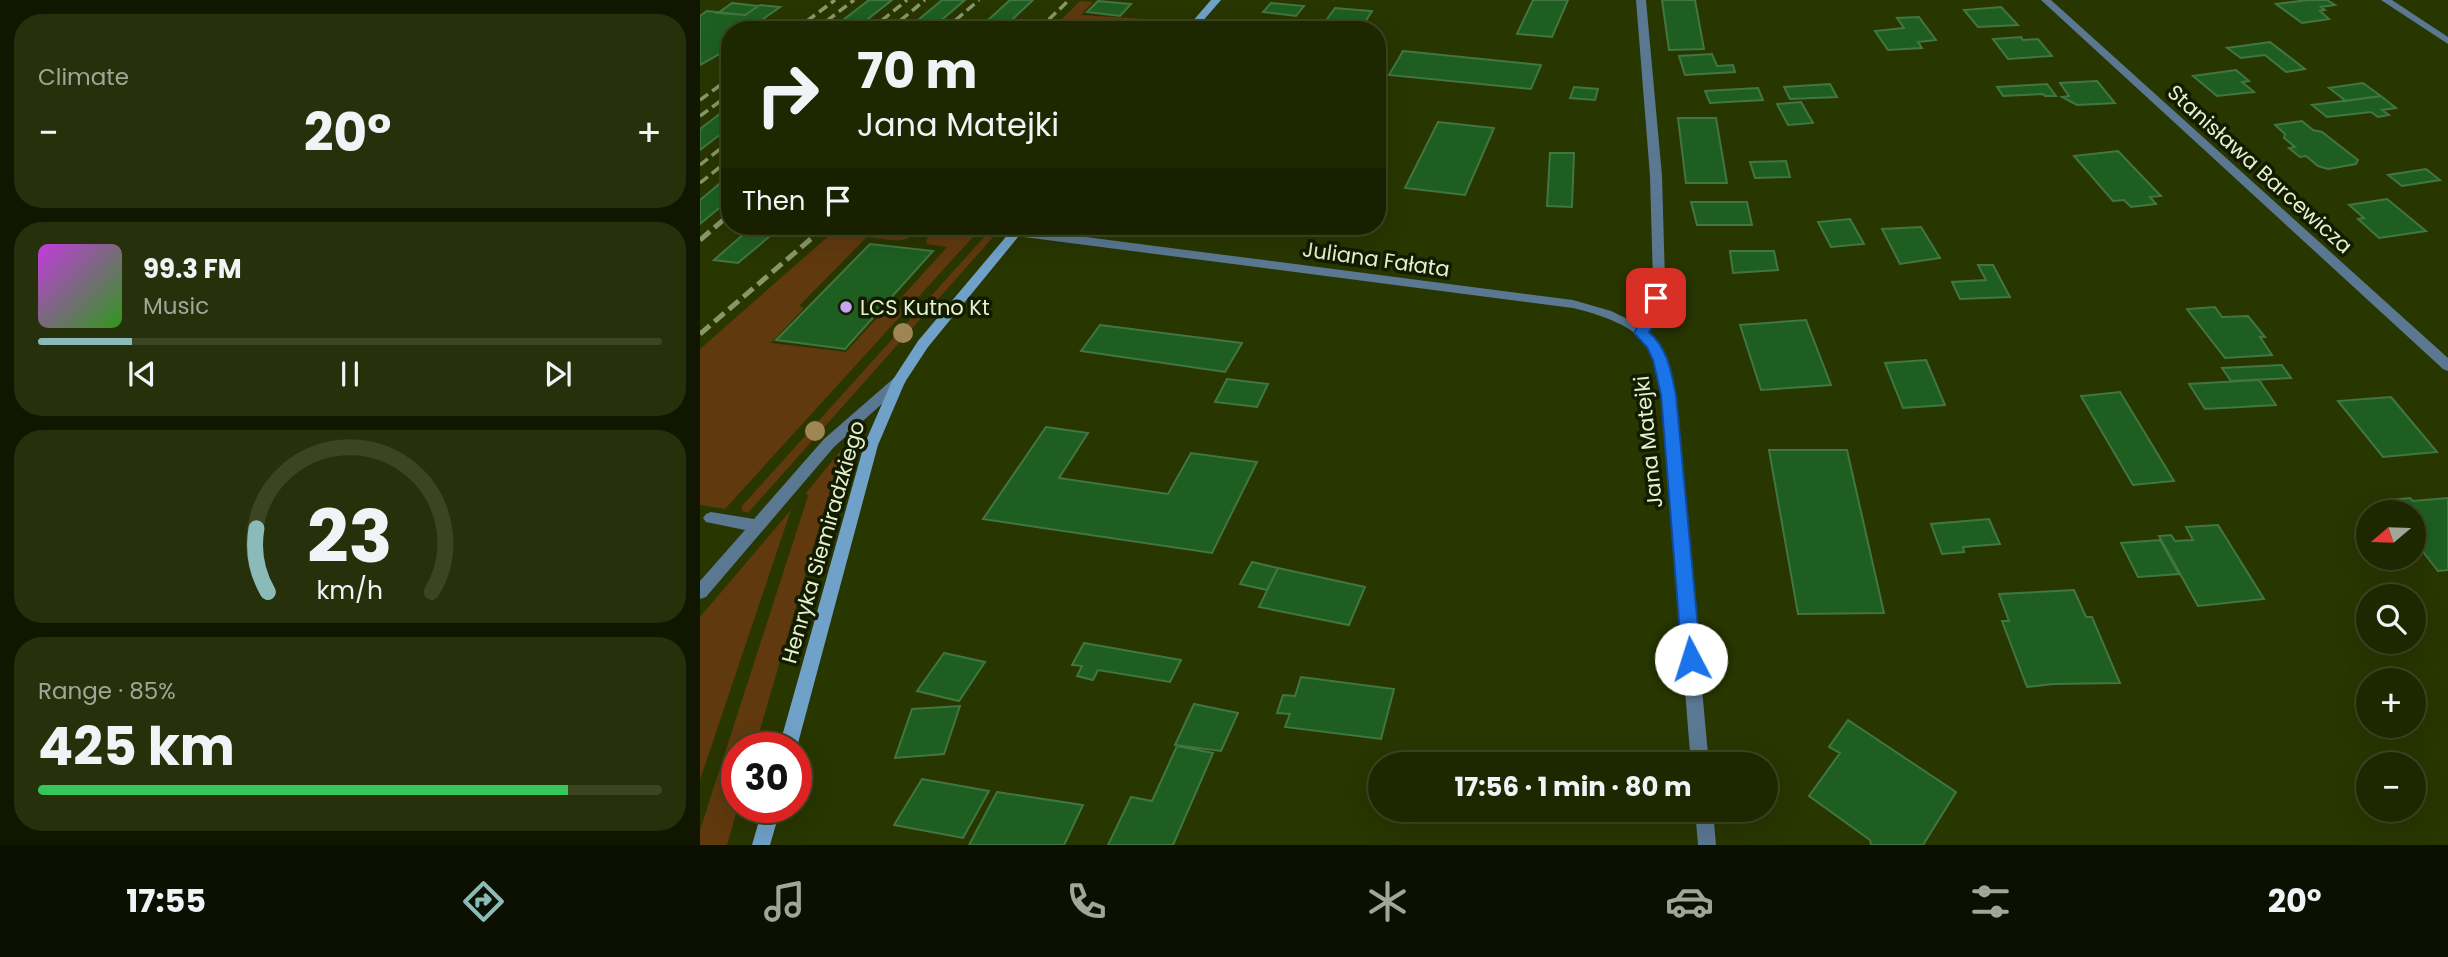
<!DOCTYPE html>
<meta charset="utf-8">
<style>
:root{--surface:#1e2800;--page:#26300a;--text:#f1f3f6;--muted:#a1a699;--line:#3c4422;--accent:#8bbbb9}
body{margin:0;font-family:Poppins,sans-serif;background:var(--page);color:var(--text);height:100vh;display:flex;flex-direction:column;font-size:26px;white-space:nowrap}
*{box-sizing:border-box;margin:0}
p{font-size:23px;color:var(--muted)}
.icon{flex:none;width:38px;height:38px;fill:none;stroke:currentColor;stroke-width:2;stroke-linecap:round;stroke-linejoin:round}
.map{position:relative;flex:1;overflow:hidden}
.panel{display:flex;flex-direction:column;gap:14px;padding:14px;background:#101600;width:700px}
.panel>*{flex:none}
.banner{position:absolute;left:21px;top:21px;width:665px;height:214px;border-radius:28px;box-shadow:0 7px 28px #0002,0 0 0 2px var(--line);background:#1e2800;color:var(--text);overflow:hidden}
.needle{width:46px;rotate:251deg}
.buttons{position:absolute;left:1656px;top:500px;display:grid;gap:14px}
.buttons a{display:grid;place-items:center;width:70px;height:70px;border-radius:50%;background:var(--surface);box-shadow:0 7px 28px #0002,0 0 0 2px var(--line);font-size:35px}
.speed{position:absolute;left:21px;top:732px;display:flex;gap:14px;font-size:35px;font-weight:700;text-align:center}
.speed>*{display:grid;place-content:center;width:91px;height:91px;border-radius:50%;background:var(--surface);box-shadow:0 7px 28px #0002,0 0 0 2px var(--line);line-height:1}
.speed .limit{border:10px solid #d22;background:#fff;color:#111}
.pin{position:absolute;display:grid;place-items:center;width:60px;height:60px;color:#fff;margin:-30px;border-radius:14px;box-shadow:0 4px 10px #0006}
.me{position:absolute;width:77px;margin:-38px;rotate:355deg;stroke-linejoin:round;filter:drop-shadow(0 0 5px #0008)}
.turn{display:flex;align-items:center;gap:24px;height:147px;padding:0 21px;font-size:32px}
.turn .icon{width:91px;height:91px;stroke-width:2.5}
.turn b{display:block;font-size:49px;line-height:60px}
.then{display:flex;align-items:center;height:66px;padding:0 21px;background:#0003;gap:14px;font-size:26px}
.big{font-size:52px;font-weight:700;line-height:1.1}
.panel .widget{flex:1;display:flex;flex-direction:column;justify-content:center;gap:10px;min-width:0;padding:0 24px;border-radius:28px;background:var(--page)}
.panel .dial{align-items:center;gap:0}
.dial svg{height:182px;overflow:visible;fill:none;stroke:var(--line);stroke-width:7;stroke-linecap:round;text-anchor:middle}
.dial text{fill:var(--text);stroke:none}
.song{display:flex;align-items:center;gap:21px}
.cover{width:84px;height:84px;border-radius:10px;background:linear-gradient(135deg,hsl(290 70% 55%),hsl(110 70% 35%))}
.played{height:7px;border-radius:4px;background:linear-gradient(90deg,var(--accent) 15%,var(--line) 15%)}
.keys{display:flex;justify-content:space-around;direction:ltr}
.heat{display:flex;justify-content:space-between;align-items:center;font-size:38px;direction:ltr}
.charge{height:10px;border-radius:5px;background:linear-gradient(90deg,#34c759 85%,var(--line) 0)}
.trip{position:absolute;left:668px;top:752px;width:410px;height:70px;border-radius:35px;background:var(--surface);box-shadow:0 7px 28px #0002,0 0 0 2px var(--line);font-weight:700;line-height:70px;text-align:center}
.dock{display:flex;height:112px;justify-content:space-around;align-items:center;background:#0c1000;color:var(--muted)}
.dock .icon{width:49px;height:49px}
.dock .on{color:var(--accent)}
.dock b{font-size:32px;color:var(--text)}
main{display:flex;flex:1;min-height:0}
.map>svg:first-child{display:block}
.green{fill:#60390e}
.building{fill:#1e5f21;stroke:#427542;stroke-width:2}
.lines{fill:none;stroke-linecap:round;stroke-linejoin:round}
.lane{fill:#5a7891;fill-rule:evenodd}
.street{fill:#5a7891;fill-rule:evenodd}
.secondary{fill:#70a1c9;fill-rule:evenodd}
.rail-far1{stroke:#89966a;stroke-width:3.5;stroke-dasharray:10 5;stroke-linecap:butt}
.rail{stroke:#89966a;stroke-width:5;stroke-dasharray:13 6;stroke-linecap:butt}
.tree{fill:#9d8653}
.route{fill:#1a73e8;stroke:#114b97;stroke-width:2}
.poi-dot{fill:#c6a6f0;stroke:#131b01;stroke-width:2.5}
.labels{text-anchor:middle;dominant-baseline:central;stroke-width:7;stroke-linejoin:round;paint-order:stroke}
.street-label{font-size:21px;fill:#e4f1ce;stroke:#131b01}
.poi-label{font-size:21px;fill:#e4f1ce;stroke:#131b01;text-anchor:start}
</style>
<main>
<section class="panel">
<div class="widget"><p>Climate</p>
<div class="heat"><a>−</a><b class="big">20°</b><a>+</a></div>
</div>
<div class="widget">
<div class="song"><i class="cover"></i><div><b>99.3 FM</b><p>Music</p></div></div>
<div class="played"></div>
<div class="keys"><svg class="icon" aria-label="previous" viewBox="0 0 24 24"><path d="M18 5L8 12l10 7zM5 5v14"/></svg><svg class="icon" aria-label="pause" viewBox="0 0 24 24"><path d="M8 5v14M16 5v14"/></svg><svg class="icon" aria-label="next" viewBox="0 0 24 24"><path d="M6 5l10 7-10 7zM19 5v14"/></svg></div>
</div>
<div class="widget dial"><svg viewBox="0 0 100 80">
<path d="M14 69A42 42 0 1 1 86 69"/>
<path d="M14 69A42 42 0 0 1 9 41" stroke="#8bbbb9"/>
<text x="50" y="56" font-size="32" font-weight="700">23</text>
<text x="50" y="72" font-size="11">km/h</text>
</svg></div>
<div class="widget"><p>Range · 85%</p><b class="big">425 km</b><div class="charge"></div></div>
</section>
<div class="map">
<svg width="1748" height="845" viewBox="0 0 1748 845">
<rect width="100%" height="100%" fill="#283600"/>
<path class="green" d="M 380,1 L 393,2 L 381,15 L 461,20 L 462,30 L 351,30 Z
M 140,226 L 224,227 C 204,247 192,239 167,237 L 99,306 L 104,308 L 71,343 L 146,352 L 187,307 L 207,309 L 25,509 L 0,505 L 0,349 Z
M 249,226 L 283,226 L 211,305 L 206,305 L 200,299 L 247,247 L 227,244 L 226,240 L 237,229 L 244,230 Z
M 294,226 L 303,226 L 48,513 L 42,511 L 42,506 Z
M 142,449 L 55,747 L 37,747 L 38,807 L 27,845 L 0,845 L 0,830 L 108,496 L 106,493 Z
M 91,510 L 0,780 L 0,617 Z"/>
<path class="building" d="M 169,0 L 192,0 L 154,30 L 130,30 Z
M 242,0 L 265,0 L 230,30 L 206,30 Z
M 310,0 L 333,0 L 301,30 L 277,30 Z
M 833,0 L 868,0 L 852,37 L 817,34 Z
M 962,0 L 995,0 L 1004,49 L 969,50 Z
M 1608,0 L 1627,0 L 1635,5 L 1621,7 L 1625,10 L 1620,11 L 1629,19 L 1602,23 L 1576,4 Z
M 398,1 L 431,4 L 420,16 L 387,12 Z
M 32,3 L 58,6 L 45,15 L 18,13 Z
M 571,3 L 604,6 L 596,16 L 563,12 Z
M 60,5 L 80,7 L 52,27 L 57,27 L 55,30 L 30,30 L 30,48 L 0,65 L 0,16 L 7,11 L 45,15 Z
M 1301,7 L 1318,25 L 1278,27 L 1264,10 Z
M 635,8 L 672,11 L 660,30 L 619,30 Z
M 1219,17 L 1236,40 L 1218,42 L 1222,48 L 1188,50 L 1175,31 L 1204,28 L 1197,18 Z
M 1321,37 L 1323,40 L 1338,39 L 1352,56 L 1308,59 L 1293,39 Z
M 1570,42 L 1605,69 L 1586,72 L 1565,55 L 1541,58 L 1527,48 Z
M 703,51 L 841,65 L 831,89 L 689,75 Z
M 1012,54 L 1017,66 L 1033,65 L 1035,72 L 985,75 L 979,56 Z
M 1536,70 L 1549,81 L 1542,82 L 1554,92 L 1517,96 L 1493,76 Z
M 1397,81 L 1415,103 L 1377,105 L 1362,97 L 1369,96 L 1360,83 Z
M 1663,83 L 1681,96 L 1646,101 L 1629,88 Z
M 1130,84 L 1137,97 L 1090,99 L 1084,87 Z
M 1347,84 L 1356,96 L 1345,96 L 1343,94 L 1303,96 L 1297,87 Z
M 874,87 L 898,89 L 895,100 L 870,98 Z
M 1058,88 L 1063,100 L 1010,103 L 1005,91 Z
M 1681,96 L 1696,108 L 1682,110 L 1689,115 L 1678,117 L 1671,112 L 1627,117 L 1612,105 Z
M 1101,102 L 1113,123 L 1088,125 L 1077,104 Z
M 30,106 L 30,127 L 0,150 L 0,129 Z
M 978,118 L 1016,118 L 1027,183 L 986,183 Z
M 1602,121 L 1613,130 L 1622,132 L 1658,160 L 1656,164 L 1628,169 L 1618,166 L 1606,156 L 1600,157 L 1589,148 L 1595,147 L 1584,138 L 1585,134 L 1575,125 Z
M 738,122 L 794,128 L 765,195 L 705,188 Z
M 1418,151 L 1461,196 L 1450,197 L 1456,204 L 1431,207 L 1424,200 L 1413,201 L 1374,156 Z
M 850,153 L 874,153 L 872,207 L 847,206 Z
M 1086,161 L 1090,177 L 1055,178 L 1050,162 Z
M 1726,169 L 1740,180 L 1702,186 L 1688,175 Z
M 30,175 L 30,199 L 0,224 L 0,200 Z
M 1687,199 L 1726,231 L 1679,238 L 1658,219 L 1664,218 L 1649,205 Z
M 991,202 L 1047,202 L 1052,225 L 997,225 Z
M 1150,219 L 1164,244 L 1131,247 L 1118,222 Z
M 53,226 L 82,226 L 38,263 L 14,260 Z
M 1221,227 L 1240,258 L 1200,264 L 1182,229 Z
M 170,244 L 233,251 L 145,349 L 76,340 Z
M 1030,251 L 1074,251 L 1078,270 L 1033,273 Z
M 1278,265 L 1293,265 L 1310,297 L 1260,299 L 1252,282 L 1286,280 Z
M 1515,307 L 1522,317 L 1548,316 L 1565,337 L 1560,337 L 1572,355 L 1525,358 L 1487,309 Z
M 1106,320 L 1131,385 L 1061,390 L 1040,325 Z
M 400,325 L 542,343 L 525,372 L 381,351 Z
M 1226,360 L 1245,405 L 1203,408 L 1185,363 Z
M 1582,365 L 1591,378 L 1531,381 L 1522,368 Z
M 527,379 L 568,384 L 557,407 L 515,402 Z
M 1559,380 L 1576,405 L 1505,409 L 1489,384 Z
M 1420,392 L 1474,481 L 1433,485 L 1381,396 Z
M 1691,397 L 1737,452 L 1683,457 L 1638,401 Z
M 346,427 L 388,433 L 359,478 L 468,494 L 491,453 L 557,462 L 512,553 L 283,519 Z
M 1069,450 L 1147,450 L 1184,613 L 1098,614 Z
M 1710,498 L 1713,501 L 1748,498 L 1748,570 L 1738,571 L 1713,539 L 1713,513 L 1699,513 L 1689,500 Z
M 1289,519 L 1300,544 L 1263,547 L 1264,552 L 1242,554 L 1231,524 Z
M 1518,525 L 1564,599 L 1498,606 L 1459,536 L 1471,535 L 1475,541 L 1493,540 L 1486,527 Z
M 1460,540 L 1479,574 L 1438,577 L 1421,543 Z
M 552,562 L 578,568 L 567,590 L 540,584 Z
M 578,568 L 665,587 L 649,625 L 559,607 Z
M 1374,590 L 1386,617 L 1392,617 L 1420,683 L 1353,684 L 1327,687 L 1302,621 L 1309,621 L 1299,594 Z
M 384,643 L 481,660 L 470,682 L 398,670 L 393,680 L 377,676 L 382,666 L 372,665 Z
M 244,653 L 285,662 L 259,701 L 217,691 Z
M 601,677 L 694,689 L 681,739 L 585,727 L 590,714 L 577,713 L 583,695 L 595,696 Z
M 494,704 L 538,713 L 521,751 L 475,745 Z
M 260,706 L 244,754 L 195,758 L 212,709 Z
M 1148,720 L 1256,792 L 1223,845 L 1171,845 L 1170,840 L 1109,796 L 1140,753 L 1129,747 Z
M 477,746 L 513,753 L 473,845 L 408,845 L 431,797 L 452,801 Z
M 222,779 L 289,791 L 263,838 L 194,825 Z
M 297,792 L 383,805 L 364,845 L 269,845 Z"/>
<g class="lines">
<path class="lane" d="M 199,376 L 204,378 L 206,381 L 204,384 L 134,447 L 6,597 L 0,599 L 0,581 L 45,530 L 6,522 L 3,518 L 6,514 L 11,512 L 54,519 L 124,439 L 194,378 Z"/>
<path class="street" d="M 936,0 L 946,0 L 962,176 L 965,281 L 960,314 L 949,331 L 964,352 L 975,395 L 1009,765 L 991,765 L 961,395 C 959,381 957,366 951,353 C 938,325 900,315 873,308 L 316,236 L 310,232 L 316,228 L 873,300 L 911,311 L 940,325 L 948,314 L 953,281 L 950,176 Z
M 1341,0 L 1351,0 L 1748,358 L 1748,371 L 1743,369 Z
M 1681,0 L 1692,0 L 1748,37 L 1748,44 Z
M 995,810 L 1013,810 L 1016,845 L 998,845 Z"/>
<path class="secondary" d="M 511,0 L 521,0 L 495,30 L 485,30 Z
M 315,226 L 327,226 L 228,347 L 205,382 L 178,445 L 97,747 L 79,747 L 164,445 L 192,381 L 218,341 Z
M 63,807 L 81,807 L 70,845 L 52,845 Z"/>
<path class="rail-far1" d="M 95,30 L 135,0
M 115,30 L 154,0
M 170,30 L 207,0
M 189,30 L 225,0
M 244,30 L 279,0
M 338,30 L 369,0
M 0,100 L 30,78
M 0,116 L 30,94
M 0,165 L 30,141
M 0,183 L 30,159
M 27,217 L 30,214"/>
<path class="rail" d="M 0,240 L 29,215
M 0,334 L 126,226"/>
</g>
<g class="tree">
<circle cx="203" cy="333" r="10"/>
<circle cx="115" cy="431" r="10"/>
</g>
<path class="route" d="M 956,293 L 964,298 L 961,314 L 949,332 C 968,349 971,371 976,395 L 1001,659 L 998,665 L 991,667 L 984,665 L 982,659 L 961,395 L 953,360 L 947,347 L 934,333 L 946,314 L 949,298 Z"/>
<circle class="poi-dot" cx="146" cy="307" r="7"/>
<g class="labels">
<g class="street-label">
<text transform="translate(1560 169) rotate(42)">Stanisława Barcewicza</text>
<text transform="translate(676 259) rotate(8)">Juliana Fałata</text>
<text transform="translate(948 442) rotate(-96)">Jana Matejki</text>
<text transform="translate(123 542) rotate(-74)">Henryka Siemiradzkiego</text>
</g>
<g class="poi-label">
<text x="160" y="307">LCS Kutno Kt</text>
</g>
</g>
</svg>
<div class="buttons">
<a><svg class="needle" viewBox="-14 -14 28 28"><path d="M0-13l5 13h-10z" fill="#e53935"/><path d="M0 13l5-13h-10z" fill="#a1a699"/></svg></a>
<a><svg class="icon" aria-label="search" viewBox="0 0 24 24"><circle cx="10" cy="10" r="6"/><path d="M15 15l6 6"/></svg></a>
<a>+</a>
<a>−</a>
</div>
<div class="speed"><div class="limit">30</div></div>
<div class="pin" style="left:956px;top:298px;background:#d93025"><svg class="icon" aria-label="arrive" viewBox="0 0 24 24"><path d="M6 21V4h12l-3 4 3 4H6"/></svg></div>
<svg class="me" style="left:991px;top:659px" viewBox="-20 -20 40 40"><circle r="19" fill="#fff"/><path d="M0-13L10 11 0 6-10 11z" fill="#1a73e8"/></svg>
<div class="trip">17:56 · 1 min · 80 m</div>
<div class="banner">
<div class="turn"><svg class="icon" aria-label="right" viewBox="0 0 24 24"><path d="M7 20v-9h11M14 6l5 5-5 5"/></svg><div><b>70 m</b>Jana Matejki</div></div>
<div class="then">Then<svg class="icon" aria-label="arrive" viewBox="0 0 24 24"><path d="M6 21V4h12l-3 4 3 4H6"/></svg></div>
</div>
</div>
</main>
<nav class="dock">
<b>17:55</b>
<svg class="icon on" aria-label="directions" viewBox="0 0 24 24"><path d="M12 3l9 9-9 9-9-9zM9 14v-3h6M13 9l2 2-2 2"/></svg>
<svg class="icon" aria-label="music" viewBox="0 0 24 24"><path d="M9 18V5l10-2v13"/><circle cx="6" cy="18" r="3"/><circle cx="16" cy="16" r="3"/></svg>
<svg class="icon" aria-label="phone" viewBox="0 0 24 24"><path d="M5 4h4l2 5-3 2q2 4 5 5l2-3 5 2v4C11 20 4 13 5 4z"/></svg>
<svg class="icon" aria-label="climate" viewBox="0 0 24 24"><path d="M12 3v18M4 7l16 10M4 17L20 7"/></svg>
<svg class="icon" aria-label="car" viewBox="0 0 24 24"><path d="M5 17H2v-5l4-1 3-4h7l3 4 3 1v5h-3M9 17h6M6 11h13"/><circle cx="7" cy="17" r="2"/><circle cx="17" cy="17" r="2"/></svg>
<svg class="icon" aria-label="filters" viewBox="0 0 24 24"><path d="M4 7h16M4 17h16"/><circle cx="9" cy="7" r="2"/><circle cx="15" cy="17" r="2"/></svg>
<b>20°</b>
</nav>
